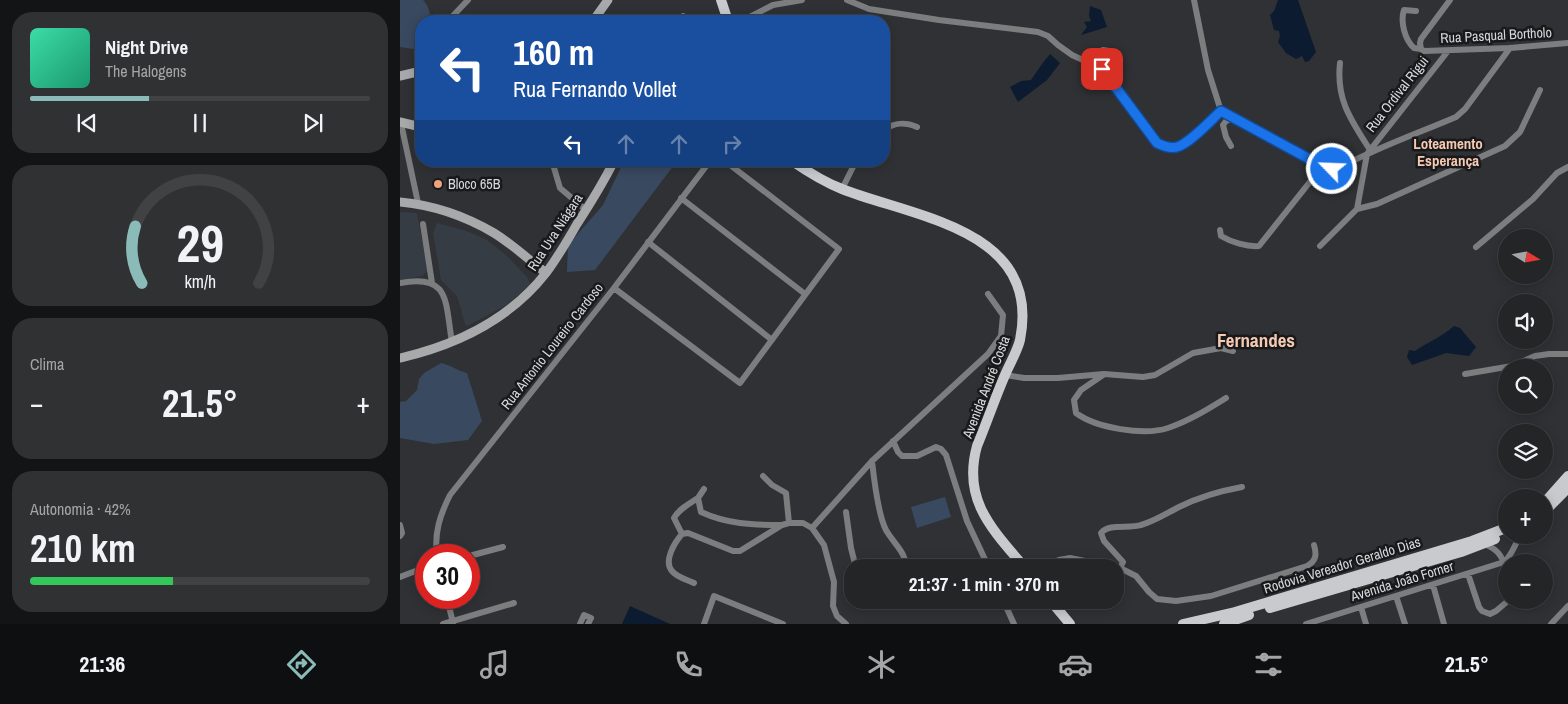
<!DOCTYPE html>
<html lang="pt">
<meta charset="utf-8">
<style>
:root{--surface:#232527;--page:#2f3133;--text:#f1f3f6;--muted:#a3a5a7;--line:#404244;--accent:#8bbbb9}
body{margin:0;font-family:"Archivo Narrow",sans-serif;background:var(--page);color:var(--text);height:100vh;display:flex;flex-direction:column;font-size:19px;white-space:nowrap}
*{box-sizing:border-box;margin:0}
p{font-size:16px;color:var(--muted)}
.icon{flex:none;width:28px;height:28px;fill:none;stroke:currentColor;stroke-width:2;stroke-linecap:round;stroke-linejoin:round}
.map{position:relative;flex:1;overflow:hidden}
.details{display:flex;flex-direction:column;gap:12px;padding:12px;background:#131415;width:400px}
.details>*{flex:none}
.hud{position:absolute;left:15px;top:15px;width:475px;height:152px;border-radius:20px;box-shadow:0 2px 12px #0003,0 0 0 1px var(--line);background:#1a4fa0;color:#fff;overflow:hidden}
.needle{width:32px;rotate:101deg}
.tools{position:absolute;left:1098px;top:229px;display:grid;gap:10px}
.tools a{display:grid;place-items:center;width:55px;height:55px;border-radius:50%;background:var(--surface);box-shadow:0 2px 12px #0003,0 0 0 1px var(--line);font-size:25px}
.speed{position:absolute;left:15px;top:544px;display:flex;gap:10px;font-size:25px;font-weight:700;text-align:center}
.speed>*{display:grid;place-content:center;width:65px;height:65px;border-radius:50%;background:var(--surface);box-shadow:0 2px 12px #0003,0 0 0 1px var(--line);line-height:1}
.speed .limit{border:8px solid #d22;background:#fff;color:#111}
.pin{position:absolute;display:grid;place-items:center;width:42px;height:42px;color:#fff;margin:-21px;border-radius:10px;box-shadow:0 2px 8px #0006}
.me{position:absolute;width:55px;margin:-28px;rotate:294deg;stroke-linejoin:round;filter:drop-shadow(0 0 4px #0008)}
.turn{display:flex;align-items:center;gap:18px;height:105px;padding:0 15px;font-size:22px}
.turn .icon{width:65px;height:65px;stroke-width:2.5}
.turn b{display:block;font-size:35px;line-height:42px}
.lanes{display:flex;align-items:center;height:48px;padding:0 15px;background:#0003;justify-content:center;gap:25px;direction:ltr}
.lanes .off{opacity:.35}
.big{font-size:38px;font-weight:700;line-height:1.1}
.details .widget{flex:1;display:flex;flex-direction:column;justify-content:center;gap:8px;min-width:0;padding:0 18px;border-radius:20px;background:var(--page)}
.details .dial{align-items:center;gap:0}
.dial svg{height:130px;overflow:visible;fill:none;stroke:var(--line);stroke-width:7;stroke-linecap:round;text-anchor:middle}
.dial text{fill:var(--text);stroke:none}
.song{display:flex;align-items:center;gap:15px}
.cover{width:60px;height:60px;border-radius:8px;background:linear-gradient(135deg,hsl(160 70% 55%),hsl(160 70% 35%))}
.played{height:5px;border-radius:2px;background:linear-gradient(90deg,var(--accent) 35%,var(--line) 35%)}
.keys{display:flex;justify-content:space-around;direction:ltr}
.heat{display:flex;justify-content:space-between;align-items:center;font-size:28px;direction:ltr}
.charge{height:8px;border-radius:4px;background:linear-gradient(90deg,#34c759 42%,var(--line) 0)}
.trip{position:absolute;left:444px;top:559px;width:280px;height:50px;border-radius:20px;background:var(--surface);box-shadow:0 2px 12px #0003,0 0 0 1px var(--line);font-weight:700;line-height:50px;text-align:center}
.dock{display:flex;height:80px;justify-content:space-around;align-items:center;background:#0e0f10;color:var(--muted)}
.dock .icon{width:35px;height:35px}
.dock .active{color:var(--accent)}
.dock b{font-size:22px;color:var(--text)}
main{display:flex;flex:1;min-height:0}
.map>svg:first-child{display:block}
.built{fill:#363c44}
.green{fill:#394960}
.water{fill:#0d1b30}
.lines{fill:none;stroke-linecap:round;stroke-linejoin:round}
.street{stroke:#7c7d7f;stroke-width:6}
.secondary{stroke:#a7a9ab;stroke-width:9}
.primary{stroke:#c8cace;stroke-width:10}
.route-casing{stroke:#114b97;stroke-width:12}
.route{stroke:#1a73e8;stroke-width:9}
.poi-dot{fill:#f0a27a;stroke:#18191a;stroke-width:2}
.labels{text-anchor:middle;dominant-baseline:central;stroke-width:5;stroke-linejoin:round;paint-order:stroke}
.street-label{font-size:14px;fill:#d8d9dc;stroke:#18191a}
.poi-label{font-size:14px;fill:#d8d9dc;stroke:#18191a;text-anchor:start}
.neighbourhood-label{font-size:15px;font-weight:bold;fill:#f6c9b3;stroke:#18191a}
.district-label{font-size:19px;font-weight:bold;fill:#f6c9b3;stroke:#18191a}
</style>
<main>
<section class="details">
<div class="widget">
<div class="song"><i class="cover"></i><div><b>Night Drive</b><p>The Halogens</p></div></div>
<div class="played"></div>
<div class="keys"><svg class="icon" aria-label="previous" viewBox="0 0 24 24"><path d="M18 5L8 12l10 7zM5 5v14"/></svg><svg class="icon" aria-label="pause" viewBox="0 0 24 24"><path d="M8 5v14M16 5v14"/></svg><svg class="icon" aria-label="next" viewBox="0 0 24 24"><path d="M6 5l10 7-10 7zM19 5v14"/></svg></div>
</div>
<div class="widget dial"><svg viewBox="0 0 100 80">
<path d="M14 69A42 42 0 1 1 86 69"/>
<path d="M14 69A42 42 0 0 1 10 34" stroke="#8bbbb9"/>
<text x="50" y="56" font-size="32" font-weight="700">29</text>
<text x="50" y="72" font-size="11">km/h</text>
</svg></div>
<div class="widget"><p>Clima</p>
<div class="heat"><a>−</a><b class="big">21.5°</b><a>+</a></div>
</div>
<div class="widget"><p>Autonomia · 42%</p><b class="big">210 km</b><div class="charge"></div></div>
</section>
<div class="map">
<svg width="1168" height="624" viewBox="0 0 1168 624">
<rect width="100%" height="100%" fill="#2f3134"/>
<path class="built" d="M 0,212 L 17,213 L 28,271 L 22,276 L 0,280 Z
M 37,223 L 67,231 L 87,240 L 106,255 L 127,277 L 131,285 L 107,305 L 67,326 L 65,324 L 57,296 L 41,280 L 33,233 Z"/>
<path class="green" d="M 0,0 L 23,0 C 29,6 30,13 31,21 L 21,21 L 21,46 L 13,49 L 0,47 Z
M 224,161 L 277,161 L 195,270 L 167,272 L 168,245 L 203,205 Z
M 41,363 C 51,365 58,371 67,373 L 82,421 L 68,440 L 34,444 L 0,438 L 0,402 L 6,401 L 17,390 L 19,379 L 24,373 Z
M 545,497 L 551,517 L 517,528 L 511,507 Z"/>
<path class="water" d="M 878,0 L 898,0 L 916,52 L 909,61 L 905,62 L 902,56 L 896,59 L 886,53 L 878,42 L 880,36 L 879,31 L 874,30 L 870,15 L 874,11 Z
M 690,6 L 701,10 L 707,27 L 681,35 L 687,27 L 684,22 L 691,21 L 689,16 Z
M 650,54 L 660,63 L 647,80 L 618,102 L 610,87 L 621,81 L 631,80 L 642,64 Z
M 1054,326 L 1060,328 L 1076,347 L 1069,356 L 1046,353 L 1012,365 L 1007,357 L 1009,350 L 1015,351 C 1028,342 1042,337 1054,326 Z
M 230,606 L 270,624 L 222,624 Z"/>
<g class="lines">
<path class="street" d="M 447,0 L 469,9 L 539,20 L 638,32 L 648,36 L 658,45 L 672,55 L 702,69 L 757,143 C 763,146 770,149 777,147 C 790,143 810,121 821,111
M 794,0 L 808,70 L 821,111 L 926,168 C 941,170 956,158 970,153 C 998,140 1028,129 1056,117 L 1065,109 L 1110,48
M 1050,0 L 1021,39 L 1020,43 L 1021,49 L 1024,51 L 1110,48 L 1168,43
M 1016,11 L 1004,10 C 1000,22 1005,40 1014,48 L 1021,49
M 283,16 L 284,21
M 48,21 L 68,0
M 245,21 L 253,19
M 342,21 L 373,5 L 402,0
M 687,62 L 695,54 L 703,50 C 711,51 717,53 719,62 L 709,78
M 940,63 C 936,100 951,120 970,150
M 1,123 L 18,203
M 484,130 C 495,122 505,122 517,127
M 831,146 L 826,137 L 823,125 L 826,121 L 833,118
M 152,161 L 160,188 L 186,210
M 442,189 L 456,161
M 281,198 L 405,294
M 957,209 L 967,154 L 1048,51
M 23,224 L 32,283
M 820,230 L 821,236 C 831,242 847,247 859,246 L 913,178 L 926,168
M 248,242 L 372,340
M 920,246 L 957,209 L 977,204 L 1105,146 L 1120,132 L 1140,90
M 1076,247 L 1133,199 L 1157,173 L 1168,167
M 0,283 C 51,273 45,303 52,342
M 214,288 L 340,383 L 439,249 L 325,161
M 1065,374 L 1112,366 L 1135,356 L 1149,354 L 1168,354
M 605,375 L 624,378 L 658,378 L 704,374 L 743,377 L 755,375 L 793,353 L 821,348 L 833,351
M 703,375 L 681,390 L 674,400 L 676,413 C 696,428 744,436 768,428 C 789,421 808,409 826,398
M 493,441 L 498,452 L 502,456 L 517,456 L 536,447 L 541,449 L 546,455 L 567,521 L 589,568
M 472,461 C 474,479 478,515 486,530 C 494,544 505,551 507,568
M 363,476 L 372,485 L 386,493 L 389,523
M 304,489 L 298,498 L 301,512 C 327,524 352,525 381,525
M 446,512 L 451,548 L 456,568
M 0,525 L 2,533 L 0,536
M 412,528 L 472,461 L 588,354 L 601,336 L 603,315 L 588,294
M 282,534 L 274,518 C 279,509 289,504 298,498
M 1084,544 C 1097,549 1102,555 1106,569
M 37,555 C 34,533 40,515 50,495 L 214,288 L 310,161
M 69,556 L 103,547
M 643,568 L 659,560 L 670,558 L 720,568 L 736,576 L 749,592 L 757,599 L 776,601 L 811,596 L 907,566 C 916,561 917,555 914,545
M 720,568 L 723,562 L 704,541 L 701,533 C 709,523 729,529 741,525 C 755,521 767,513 779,507 C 799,497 820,491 842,487
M 1068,574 L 1079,607 L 1082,611 L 1090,614 L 1096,611 L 1109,600
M 0,577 L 26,567
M 294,583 C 288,580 276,577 272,571 C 263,561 275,542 282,534 L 288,533 L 333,551 L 340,551 L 382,525 L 389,523 L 403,523 L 412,528 L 424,545 L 434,582 L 433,606 L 437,616 L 446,624
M 1033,585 L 1044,624
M 996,596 L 1005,624
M 47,598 L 53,623
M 603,600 L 614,624
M 961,607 L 966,624
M 43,624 L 114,603
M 180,624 L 184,615 L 191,618 L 188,624
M 304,624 L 314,596 L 383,624
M 906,624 L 1104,562 C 1112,556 1115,543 1121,535
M 1151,624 L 1168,606"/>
<path class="secondary" d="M 193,21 L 208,0
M 0,76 L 21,71
M 0,122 L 21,127
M 0,202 C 33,205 65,216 94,233 C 112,244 129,260 146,273
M 0,358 C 56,345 110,319 146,273 C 158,257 167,241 177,224 C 190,204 203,183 214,161"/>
<path class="primary" d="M 321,0 L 328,21
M 392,161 C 408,172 424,182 442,189 C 516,218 642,229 620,340 C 617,352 610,363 605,375 C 595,398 587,422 577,446 C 562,500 592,529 625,568
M 1144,503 L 1168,476
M 1144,512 L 1168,488
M 650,600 L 670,624
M 870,608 L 1061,552 L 1095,539
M 783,624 L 835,612 L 1072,541 L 1106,528
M 824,624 L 849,615"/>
</g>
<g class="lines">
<g class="route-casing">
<path id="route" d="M 702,69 L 757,143 C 763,146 770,149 777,147 C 790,143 810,121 821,111 L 926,168 L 932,169"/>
</g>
<use href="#route" class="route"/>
</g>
<circle class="poi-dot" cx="38" cy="184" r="5"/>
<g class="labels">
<g class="street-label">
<text transform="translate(1096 35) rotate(-3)">Rua Pasqual Bortholo</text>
<text transform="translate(997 94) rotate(-52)">Rua Ordival Rigui</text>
<text transform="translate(155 232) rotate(-57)">Rua Uva Niágara</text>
<text transform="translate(152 346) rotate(-52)">Rua Antonio Loureiro Cardoso</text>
<text transform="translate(586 387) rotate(-69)">Avenida André Costa</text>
<text transform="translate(942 565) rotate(-17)">Rodovia Vereador Geraldo Dias</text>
<text transform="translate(1002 581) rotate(-17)">Avenida João Forner</text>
</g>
<g class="poi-label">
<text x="48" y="184">Bloco 65B</text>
</g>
<g class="neighbourhood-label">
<text x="1048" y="143">Loteamento<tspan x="1048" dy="17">Esperança</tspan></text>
</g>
<g class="district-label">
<text x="856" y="340">Fernandes</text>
</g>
</g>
</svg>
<div class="tools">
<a><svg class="needle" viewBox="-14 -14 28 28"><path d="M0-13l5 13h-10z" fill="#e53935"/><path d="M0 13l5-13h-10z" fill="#a3a5a7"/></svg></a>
<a><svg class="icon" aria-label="sound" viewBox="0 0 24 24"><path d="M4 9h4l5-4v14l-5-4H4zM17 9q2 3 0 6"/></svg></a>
<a><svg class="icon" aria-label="search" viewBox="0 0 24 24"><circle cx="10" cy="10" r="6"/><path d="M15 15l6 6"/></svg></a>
<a><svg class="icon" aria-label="layers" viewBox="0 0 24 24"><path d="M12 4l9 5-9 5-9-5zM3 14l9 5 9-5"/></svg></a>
<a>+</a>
<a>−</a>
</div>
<div class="speed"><div class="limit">30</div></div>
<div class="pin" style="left:702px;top:69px;background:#d93025"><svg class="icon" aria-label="arrive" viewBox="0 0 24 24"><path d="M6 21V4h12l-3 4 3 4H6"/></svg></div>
<svg class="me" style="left:932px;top:169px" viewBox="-20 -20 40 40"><circle r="17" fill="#1a73e8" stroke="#fff" stroke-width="3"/><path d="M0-11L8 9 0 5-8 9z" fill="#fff"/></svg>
<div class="trip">21:37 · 1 min · 370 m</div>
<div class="hud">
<div class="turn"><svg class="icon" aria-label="left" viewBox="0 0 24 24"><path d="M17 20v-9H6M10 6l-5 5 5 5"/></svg><div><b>160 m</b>Rua Fernando Vollet</div></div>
<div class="lanes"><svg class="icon" aria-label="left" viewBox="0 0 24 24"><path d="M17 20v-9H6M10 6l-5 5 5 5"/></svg><svg class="icon off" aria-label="ahead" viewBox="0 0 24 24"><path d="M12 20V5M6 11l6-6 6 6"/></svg><svg class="icon off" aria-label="ahead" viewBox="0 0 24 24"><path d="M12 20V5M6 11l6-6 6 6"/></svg><svg class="icon off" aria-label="right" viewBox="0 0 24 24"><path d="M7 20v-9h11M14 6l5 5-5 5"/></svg></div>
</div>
</div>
</main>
<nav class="dock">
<b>21:36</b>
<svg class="icon active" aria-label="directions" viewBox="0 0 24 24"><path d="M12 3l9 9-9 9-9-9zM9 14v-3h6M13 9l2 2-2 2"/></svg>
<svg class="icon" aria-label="music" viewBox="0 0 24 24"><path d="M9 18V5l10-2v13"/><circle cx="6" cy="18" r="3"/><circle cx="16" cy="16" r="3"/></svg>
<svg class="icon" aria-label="phone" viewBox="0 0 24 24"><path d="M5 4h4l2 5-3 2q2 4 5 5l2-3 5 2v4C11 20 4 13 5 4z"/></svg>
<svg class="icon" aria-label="climate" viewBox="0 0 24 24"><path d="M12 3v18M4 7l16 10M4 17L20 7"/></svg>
<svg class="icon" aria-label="car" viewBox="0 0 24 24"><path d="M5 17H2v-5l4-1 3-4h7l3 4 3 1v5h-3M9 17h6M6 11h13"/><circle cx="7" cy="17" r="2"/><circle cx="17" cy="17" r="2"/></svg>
<svg class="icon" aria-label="filters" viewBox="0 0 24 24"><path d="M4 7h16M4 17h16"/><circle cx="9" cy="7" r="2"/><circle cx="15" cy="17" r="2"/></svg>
<b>21.5°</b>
</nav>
